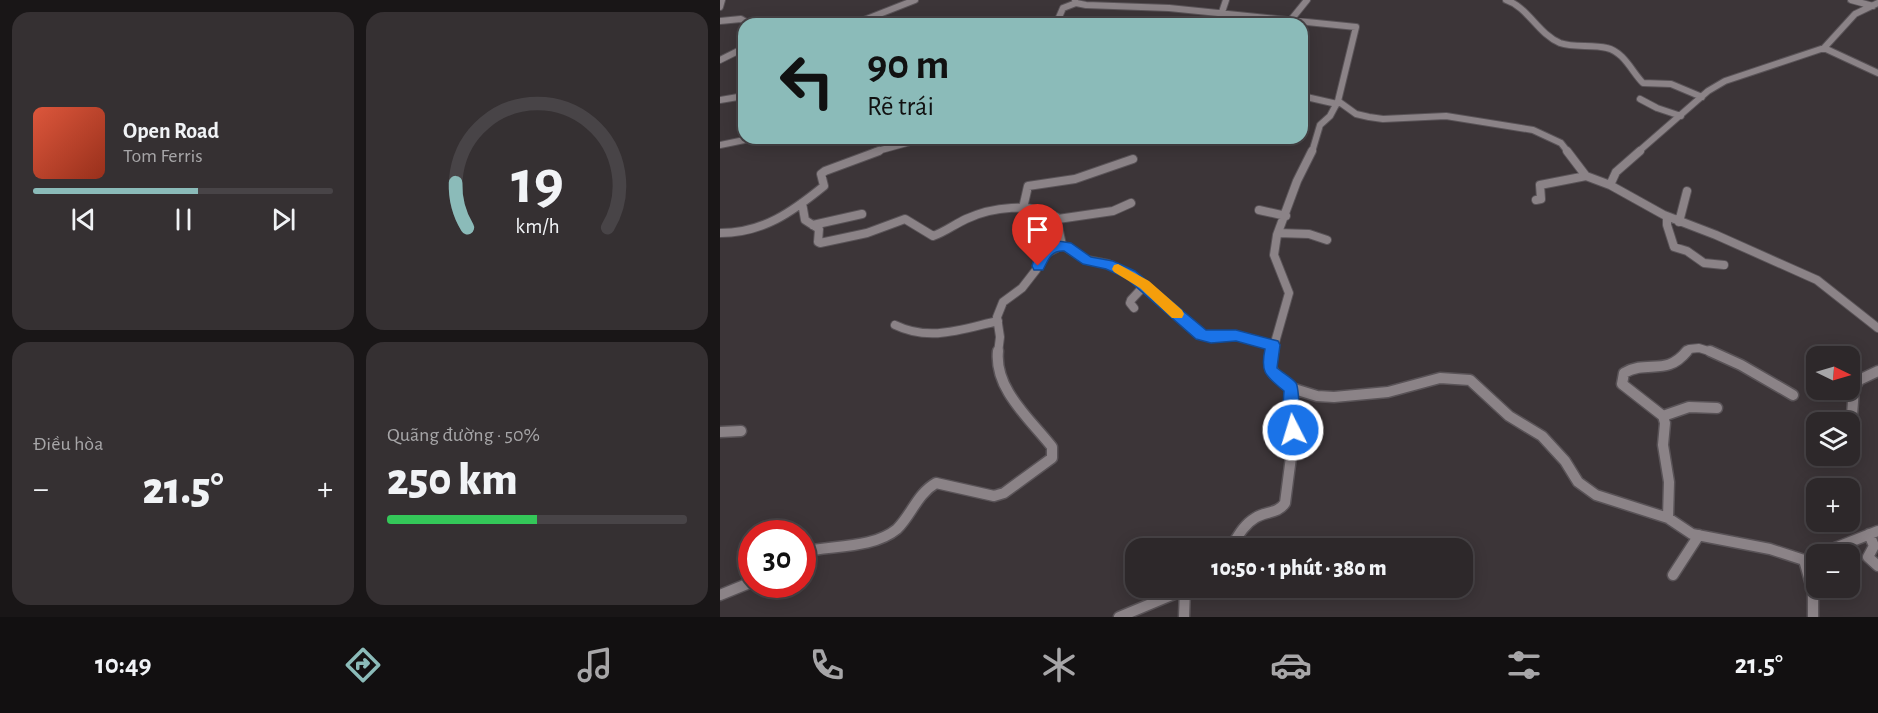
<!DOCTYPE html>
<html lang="vi">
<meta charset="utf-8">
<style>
:root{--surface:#2d282a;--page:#353032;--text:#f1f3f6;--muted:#a7a6a8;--line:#484447;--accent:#8bbbb9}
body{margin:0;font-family:"Alegreya Sans",sans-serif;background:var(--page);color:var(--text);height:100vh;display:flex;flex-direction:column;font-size:22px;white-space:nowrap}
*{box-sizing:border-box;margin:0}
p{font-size:20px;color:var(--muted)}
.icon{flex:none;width:33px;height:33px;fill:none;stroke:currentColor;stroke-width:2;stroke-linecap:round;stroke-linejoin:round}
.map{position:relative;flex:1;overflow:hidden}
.side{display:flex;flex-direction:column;gap:12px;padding:12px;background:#191617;width:720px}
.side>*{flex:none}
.top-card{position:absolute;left:18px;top:18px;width:570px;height:126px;border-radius:18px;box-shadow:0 3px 15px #0003,0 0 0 2px var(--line);background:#8bbbb9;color:#111;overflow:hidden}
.needle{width:39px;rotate:95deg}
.controls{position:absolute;left:1086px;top:346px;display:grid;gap:12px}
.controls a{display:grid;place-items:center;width:54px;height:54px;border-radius:12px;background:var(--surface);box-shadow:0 3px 15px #0003,0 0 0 2px var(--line);font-size:30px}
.speed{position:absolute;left:18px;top:520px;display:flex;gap:12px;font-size:30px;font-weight:700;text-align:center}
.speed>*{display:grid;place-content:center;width:78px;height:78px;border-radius:50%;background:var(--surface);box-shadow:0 3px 15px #0003,0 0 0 2px var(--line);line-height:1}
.speed .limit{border:9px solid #d22;background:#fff;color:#111}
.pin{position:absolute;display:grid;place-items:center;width:51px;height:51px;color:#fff;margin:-62px -26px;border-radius:50% 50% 50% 0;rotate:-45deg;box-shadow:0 0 6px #0007}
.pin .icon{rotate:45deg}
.me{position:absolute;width:66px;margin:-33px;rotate:355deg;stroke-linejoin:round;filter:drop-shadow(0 0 4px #0008)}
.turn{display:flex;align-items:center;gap:21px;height:126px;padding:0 30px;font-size:27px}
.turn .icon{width:78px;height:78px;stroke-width:2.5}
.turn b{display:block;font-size:42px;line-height:51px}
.big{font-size:45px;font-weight:800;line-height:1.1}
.side .card{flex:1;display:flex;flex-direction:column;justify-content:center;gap:9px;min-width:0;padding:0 21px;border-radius:18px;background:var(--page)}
.side .dial{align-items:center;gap:0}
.dial svg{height:156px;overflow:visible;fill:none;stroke:var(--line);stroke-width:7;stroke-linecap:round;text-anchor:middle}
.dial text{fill:var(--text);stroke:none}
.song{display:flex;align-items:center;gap:18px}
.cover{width:72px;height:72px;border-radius:9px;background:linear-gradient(135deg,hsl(10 70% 55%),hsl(10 70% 35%))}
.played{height:6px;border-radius:3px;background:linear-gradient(90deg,var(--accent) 55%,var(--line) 55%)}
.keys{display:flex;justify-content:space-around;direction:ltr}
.heat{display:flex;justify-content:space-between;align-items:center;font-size:33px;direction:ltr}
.charge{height:9px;border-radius:4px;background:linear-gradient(90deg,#34c759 50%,var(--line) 0)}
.side .tiles{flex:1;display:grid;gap:12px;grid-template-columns:repeat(2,1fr)}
.trip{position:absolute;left:405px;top:538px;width:348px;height:60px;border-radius:18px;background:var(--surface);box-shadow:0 3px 15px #0003,0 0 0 2px var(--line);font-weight:800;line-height:60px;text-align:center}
.tab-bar{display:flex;height:96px;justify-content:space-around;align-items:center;background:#121011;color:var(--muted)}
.tab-bar .icon{width:42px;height:42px}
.tab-bar .active{color:var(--accent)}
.tab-bar b{font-size:27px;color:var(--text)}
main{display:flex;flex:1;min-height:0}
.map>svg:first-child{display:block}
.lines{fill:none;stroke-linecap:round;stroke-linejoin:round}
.minor-far2-casing{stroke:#595357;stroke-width:8}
.minor-far1-casing{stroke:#595357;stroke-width:10}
.minor-casing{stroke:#595357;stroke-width:13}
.minor-far2{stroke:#8b8387;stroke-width:6}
.minor-far1{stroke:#8b8387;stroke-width:8}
.minor{stroke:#8b8387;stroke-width:10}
.route{fill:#1a73e8;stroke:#114b97;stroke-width:1.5}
.slow{fill:#f59e0b}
</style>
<main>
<section class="side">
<div class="tiles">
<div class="card">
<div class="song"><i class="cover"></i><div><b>Open Road</b><p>Tom Ferris</p></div></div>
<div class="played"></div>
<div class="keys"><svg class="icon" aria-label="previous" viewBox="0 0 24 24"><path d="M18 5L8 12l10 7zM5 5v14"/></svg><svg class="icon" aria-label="pause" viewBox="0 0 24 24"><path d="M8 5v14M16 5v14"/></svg><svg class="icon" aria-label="next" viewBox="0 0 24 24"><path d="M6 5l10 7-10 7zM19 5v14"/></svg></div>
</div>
<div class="card dial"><svg viewBox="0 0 100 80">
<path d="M14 69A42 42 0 1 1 86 69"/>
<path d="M14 69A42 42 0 0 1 8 46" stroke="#8bbbb9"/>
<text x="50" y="56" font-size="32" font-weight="700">19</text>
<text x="50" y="72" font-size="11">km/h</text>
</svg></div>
<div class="card"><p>Điều hòa</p>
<div class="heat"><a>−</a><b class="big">21.5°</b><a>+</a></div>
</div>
<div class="card"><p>Quãng đường · 50%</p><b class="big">250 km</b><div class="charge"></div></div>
</div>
</section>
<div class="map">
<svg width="1158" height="617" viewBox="0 0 1158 617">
<rect width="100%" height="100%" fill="#3c3538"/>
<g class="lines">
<g class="minor-far2-casing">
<path id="minor-far2" d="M 355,0 L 356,3 L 366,5 L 449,8 L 636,27 L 618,101 L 636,114 L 649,117 L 663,119 L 726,116 L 813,130 L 841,143 L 848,152
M 786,0 C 808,7 818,34 840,43 C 854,48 872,44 887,48 C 904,52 912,72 923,83 L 951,84 L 982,97
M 1131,0 L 1153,6
M 0,7 L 2,0
M 502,12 L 506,0
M 0,21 L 21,19 L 29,24
M 570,21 L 587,0
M 134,24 L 195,0
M 336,24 L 343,8 L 356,3
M 1104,48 L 1158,73
M 0,60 L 24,48
M 582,96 L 617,104
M 920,99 L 937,108 L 961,116
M 0,100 L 24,96
M 0,145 L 34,138
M 154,152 L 205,138
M 592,152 L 600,125 L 610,116 L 618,101
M 918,152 L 988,91 L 1005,81 L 1104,48 L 1135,14 L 1158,3"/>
</g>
<g class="minor-far1-casing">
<path id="minor-far1" d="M 847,151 L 866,176 L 890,185
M 920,151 L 896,172 L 890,185 L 944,215 L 996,235 L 1097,280 L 1158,328
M 816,200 L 821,199 L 820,185 L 866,176
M 82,203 L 85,220 L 99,229 L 98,242 L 100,243 L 147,233 L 185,219 L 213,236 C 225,232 235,224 246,219 C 272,207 311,202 336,217 L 342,245
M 303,208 L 308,186 L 355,179 L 413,159
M 539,210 L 566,216
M 947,217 L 947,225 L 954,247 L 967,251 L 984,263 L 1004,265
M 338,219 L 393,211 L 411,203
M 959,222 L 967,191
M 93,225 L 142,214
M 0,233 C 43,233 72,212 104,186 L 101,174 L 105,171 L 159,151
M 558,233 L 589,234 L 607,240
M 414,308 L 410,303 L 411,300 L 425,285
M 175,325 C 210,342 242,329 278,321
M 278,353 L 280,337 L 277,317 L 283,302 L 302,288 L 316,270 L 323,255 L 342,245 L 367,260 L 388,264 L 410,275 L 481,335 L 491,337 L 516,335 L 553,345
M 552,353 L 569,293 L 554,255 L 557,235 L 577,181 L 592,151
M 966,353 L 969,349 L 979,348 L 995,353"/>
</g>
<g class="minor-casing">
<path id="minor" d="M 990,351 L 1021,365 L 1073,395
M 571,388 L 597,396 L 614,397 L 668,392 L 720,378 L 750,380 L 789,416 L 822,436 L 845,461 L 858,482 L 876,495 L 948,518 L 972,534 L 1050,549 L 1084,560
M 943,416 L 969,407 L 997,408
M 0,432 L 21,431
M 1130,442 L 1134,388 L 1139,380 L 1158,371
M 948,518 L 949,482 L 943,445 L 945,423 L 943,416 L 902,384 L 904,373 C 928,359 946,377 967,351
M 1149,534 L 1154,546 L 1148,557 L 1158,566
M 510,549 C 517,538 523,525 535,518 C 545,511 558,514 565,503 L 574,434 L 570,418 L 572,392 L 571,388 C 555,375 547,373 553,351
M 82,552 C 111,545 153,549 177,529 C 192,514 197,494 216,483 L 274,496 L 284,493 L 332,458 L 332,447 C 310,419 274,389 278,351
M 1097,555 L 1158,531
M 953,575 L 979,535
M 0,595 L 32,582
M 399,617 L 464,590
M 464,617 L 465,588
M 1093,617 L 1093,592 L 1084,560 L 1096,555"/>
</g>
<use href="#minor-far2" class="minor-far2"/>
<use href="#minor-far1" class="minor-far1"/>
<use href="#minor" class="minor"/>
</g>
<path class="route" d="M 338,241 L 351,243 L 371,257 L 393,261 L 415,271 L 486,330 L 516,330 L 558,341 L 560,345 L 557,368 C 563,373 572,378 576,383 C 579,387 581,432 579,436 L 573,438 L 568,436 C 561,421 563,406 564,391 C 546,376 540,373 545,349 L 516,341 L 491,343 L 476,339 L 406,278 L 386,269 L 363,264 L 344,251 C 331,250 328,260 323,270 L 314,270 L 312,266 C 315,252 325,246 338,241 Z"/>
<path class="slow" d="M 398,264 L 429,281 L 462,310 L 464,314 L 462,318 L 452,318 L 420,288 L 394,272 L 392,269 L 394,265 Z"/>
</svg>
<div class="controls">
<a><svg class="needle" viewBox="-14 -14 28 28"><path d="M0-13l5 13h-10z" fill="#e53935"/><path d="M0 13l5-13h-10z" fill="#a7a6a8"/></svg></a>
<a><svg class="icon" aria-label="layers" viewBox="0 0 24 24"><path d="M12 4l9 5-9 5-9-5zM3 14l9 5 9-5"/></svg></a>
<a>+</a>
<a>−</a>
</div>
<div class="speed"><div class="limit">30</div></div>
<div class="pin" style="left:318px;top:266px;background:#d93025"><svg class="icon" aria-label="arrive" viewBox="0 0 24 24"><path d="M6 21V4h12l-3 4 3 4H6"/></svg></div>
<svg class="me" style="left:573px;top:430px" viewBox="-20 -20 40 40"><circle r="17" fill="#1a73e8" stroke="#fff" stroke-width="3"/><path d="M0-11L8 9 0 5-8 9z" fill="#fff"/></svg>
<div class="trip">10:50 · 1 phút · 380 m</div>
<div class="top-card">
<div class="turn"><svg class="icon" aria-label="left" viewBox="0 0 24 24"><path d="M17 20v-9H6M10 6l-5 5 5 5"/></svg><div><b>90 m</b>Rẽ trái</div></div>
</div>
</div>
</main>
<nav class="tab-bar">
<b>10:49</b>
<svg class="icon active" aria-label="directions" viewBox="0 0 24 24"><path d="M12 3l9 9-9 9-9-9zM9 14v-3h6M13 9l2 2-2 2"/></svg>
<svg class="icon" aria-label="music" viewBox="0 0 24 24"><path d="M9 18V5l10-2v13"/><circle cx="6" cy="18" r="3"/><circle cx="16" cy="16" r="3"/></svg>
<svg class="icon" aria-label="phone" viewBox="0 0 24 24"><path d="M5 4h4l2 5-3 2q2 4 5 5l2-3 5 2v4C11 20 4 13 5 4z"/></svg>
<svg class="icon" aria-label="climate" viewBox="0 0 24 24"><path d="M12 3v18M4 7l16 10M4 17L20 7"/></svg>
<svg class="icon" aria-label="car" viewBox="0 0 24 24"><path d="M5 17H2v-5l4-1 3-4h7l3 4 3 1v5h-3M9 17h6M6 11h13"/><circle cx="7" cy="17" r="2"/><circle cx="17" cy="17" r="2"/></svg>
<svg class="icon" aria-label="filters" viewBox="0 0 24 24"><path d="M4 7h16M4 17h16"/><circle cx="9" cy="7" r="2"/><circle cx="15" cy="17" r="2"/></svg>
<b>21.5°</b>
</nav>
